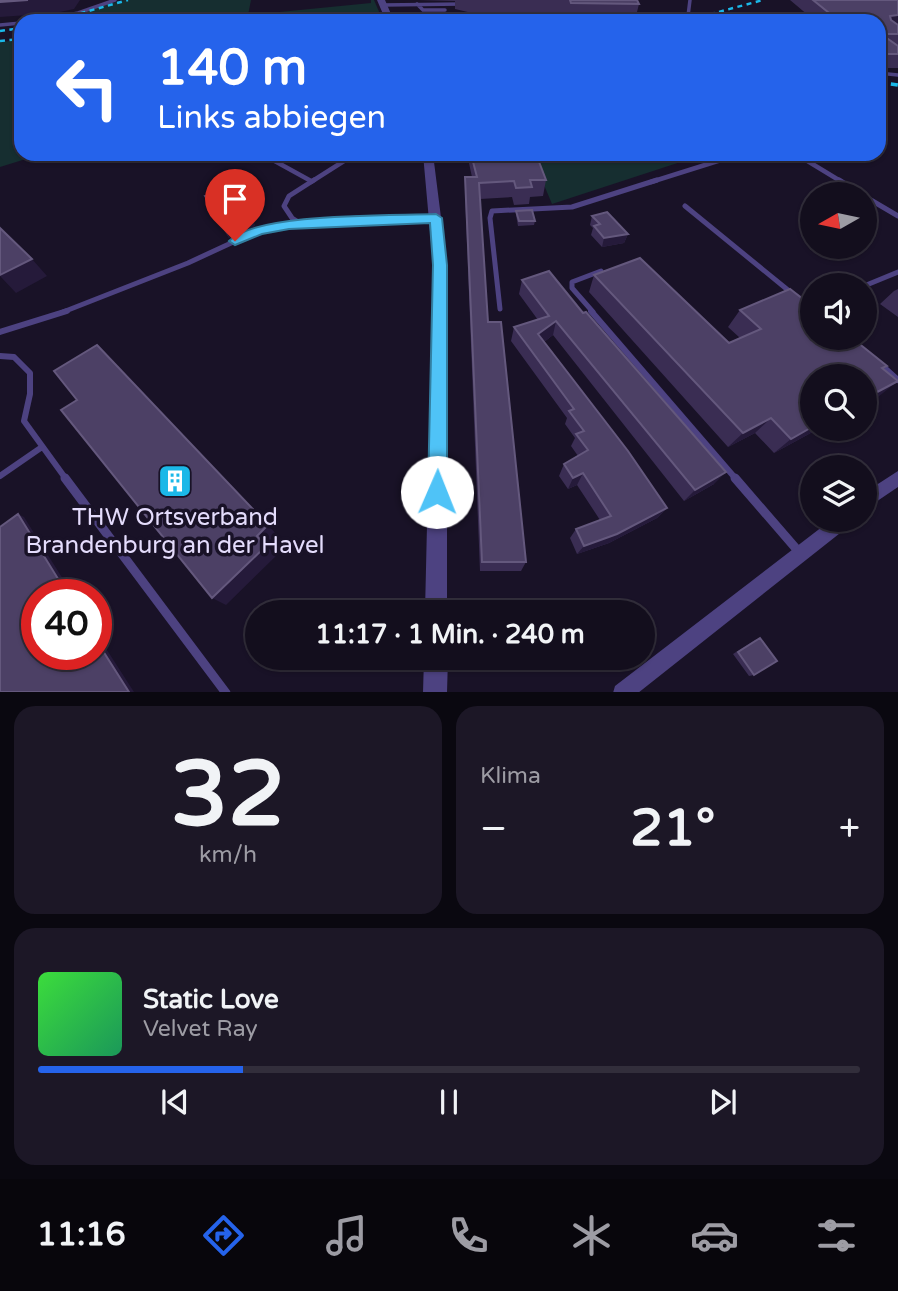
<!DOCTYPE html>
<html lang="de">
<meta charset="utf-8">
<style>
:root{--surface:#130e1d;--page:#1c1726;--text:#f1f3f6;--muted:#9d9ca4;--line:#322e3b;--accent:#2563eb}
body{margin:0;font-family:"Varela Round",sans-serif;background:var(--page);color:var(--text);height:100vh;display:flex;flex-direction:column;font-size:26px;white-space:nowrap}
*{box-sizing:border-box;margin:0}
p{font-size:23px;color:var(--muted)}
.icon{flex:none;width:38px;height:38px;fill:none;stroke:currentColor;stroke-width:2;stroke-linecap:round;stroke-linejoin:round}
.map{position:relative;height:692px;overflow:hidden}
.side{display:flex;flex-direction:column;gap:14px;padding:14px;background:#0a0810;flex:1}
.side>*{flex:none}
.hud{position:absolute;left:14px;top:14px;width:872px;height:147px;border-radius:21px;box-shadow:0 2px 5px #0004,0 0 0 2px var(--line);background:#2563eb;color:#fff;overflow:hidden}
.needle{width:46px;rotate:261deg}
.tools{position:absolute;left:800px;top:182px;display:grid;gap:14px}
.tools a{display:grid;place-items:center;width:77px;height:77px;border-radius:50%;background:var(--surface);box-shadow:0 2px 5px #0004,0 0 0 2px var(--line);font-size:35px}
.speed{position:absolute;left:21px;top:579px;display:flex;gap:14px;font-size:35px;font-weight:700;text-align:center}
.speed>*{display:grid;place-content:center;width:91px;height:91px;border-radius:50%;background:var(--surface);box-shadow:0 2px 5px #0004,0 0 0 2px var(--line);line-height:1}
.speed .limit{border:10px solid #d22;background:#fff;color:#111}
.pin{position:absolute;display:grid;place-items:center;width:60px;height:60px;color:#fff;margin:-72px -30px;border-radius:50% 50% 50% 0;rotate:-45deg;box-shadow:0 0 7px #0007}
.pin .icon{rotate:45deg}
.me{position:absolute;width:77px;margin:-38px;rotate:1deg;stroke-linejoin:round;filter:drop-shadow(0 0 5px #0008)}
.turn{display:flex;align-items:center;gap:24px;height:147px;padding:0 28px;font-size:32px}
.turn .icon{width:91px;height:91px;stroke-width:2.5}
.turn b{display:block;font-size:49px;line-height:60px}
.big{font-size:52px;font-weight:800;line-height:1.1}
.side .widget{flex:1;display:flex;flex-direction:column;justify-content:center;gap:10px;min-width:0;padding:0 24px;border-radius:21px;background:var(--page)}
.side .dial{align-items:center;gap:0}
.dial b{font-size:91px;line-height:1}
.song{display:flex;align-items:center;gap:21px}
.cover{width:84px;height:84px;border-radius:10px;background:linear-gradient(135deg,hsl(120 70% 55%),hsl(150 70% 35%))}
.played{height:7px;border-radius:4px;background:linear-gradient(90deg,var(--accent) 25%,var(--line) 25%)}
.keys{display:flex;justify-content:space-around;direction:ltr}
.heat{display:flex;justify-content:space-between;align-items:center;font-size:38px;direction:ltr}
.side .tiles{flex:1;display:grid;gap:14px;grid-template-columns:1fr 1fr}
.widget:last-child{grid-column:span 2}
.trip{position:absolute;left:245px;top:600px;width:410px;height:70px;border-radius:35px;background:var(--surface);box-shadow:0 2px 5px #0004,0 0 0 2px var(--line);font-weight:800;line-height:70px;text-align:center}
.menu{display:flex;height:112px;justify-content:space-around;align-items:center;background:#08060c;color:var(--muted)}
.menu .icon{width:49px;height:49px}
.menu .selected{color:var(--accent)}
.menu b{font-size:32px;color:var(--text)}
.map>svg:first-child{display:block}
.green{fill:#162e30}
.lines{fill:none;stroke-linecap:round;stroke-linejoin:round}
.service-far4{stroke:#4d4281;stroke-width:3.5}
.service-far3{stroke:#4d4281;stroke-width:4.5}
.service-far2{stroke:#4d4281;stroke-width:5}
.service-far1{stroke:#4d4281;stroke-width:6}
.service{stroke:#4d4281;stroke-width:9}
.minor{fill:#4d4281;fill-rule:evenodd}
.tertiary{fill:#4d4281;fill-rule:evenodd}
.rail-far1{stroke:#1bb8e8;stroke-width:2.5;stroke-dasharray:5 4.5;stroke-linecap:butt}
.rail{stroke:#1bb8e8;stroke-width:3.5;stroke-dasharray:7 6;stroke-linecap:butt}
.wall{fill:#3a2d53}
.shaded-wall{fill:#251a3a}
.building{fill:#4c4065;stroke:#64587d;stroke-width:2}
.route{fill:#4fc3f7;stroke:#337fa1;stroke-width:2}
.labels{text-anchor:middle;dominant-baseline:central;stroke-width:7;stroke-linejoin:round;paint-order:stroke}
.near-poi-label{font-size:24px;fill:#e4dcfc;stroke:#191227}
</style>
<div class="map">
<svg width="898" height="693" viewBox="0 0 898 693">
<rect width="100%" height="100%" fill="#191227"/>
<path class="green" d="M 124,0 L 251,0 L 248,15 L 371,3 L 371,0 L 374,0 L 383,21 L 304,21 L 326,20 L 332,15 L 294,14 L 195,21 L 46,21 Z
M 21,40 L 21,55 L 12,66 L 21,66 L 21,154 L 42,154 L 0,167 L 0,42 Z
M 531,154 L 705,154 L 552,204 Z"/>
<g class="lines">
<path class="service-far4" d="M 690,0 L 688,16 L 699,21
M 417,4 L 423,10 L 445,10
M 383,5 L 462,4
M 37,21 L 78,13 L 115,0
M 0,25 L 21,23
M 878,73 L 898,75"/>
<path class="service-far3" d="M 262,154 L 311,181
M 796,154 L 842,182
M 311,182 L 355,154
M 651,182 L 740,154"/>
<path class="service-far2" d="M 839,180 L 862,194
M 864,196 L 898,216
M 685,206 L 794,295
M 300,223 L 292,218 L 284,206 L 289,196 L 314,180
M 864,286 L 898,272
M 500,309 L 490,218 L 492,211 L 572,207 L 657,180
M 63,312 L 188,263 L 259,230 L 289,225 L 436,218
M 593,312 L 572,288 L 572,282 L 601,271"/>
<path class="service-far1" d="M 591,311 L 736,479
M 0,332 L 67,311
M 0,356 L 14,357 L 30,373 L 30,394 L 24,421 L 66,479
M 879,363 L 898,380
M 0,476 L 42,447"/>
<path class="service" d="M 65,478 L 226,693
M 735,478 L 799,552"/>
<path class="minor" d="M 898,471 L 898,487 L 864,510 L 864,493 Z
M 831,520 L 851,520 L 849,526 L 638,693 L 613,693 L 615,686 Z"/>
<path class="tertiary" d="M 377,0 L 385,0 L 394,21 L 386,21 Z
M 423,154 L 433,154 L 447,265 L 447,612 L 425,612 L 433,265 Z
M 424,658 L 448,658 L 447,693 L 423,693 Z"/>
<path class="rail-far1" d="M 482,18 L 666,18 L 711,14 L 763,0
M 53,21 L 128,0
M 213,21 L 254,18
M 244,21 L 334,16 L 469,21
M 0,31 L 21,28
M 0,41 L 21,39"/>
<path class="rail" d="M 878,82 L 898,85"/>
</g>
<path class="wall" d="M 417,0 L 637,0 L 639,4 L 636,16 L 569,16 L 567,12 L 472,13 L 455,9 L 455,1 Z
M 790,0 L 898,0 L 898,68 L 878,68 L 878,21 L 815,21 Z
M 467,154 L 536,154 L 546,180 L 543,196 L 530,197 L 529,204 L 514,205 L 512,197 L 480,199 L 488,322 L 526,562 L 521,571 L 480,571 L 465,194 L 465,177 L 472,177 Z
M 205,196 L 235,200 L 250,213 L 255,226 L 229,238 L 211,210 Z
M 516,211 L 535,221 L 534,225 L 518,226 L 516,215 Z
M 592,216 L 628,234 L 624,243 L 602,247 L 591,235 L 593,228 L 590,225 Z
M 594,275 L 729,343 L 740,338 L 728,327 L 740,310 L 887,366 L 883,369 L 878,397 L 864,404 L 864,376 L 812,429 L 818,429 L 774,453 L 755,433 L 728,447 L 589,292 Z
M 522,280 L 714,484 L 684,501 L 553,335 L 544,342 L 667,508 L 657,518 L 609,543 L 577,554 L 570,538 L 576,529 L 600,520 L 577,485 L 568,489 L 559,476 L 564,464 L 578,456 L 571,446 L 575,438 L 565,424 L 567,418 L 511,341 L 514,327 L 538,320 L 519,294 Z
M 898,289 L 898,317 L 880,304 L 894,291 Z
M 760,638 L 754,675 L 749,676 L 733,654 L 755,640 Z"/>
<path class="shaded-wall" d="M 28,0 L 80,0 L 74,9 L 55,13 L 0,17 L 0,2 Z
M 898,15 L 898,27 L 882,29 L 890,16 Z
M 250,213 L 255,226 L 229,238 L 223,224 Z
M 628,234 L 624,243 L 602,247 L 604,238 Z
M 32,259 L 47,276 L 16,293 L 0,276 L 0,275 Z
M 556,321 L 553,335 L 535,349 L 538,334 Z
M 898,381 L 878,397 L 864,404 L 864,399 Z
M 771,418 L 755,433 L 728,447 L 743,433 Z
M 812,427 L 812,429 L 818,429 L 774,453 L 791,439 Z
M 726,472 L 714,484 L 684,501 L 695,490 Z
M 583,473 L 577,485 L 568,489 L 573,478 Z
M 667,508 L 657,518 L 609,543 L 577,554 L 584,546 Z
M 18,514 L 24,517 L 73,595 L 68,595 Z
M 268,525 L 278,536 L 267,546 L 276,556 L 226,605 L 212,598 L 257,536 Z
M 96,633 L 134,692 L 129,692 L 96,640 Z"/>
<path class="building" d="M 0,0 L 28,0 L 0,2 Z
M 570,0 L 637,0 L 639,4 L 571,3 Z
M 813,0 L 898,0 L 898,15 L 890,16 L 891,20 L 898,25 L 898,34 L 881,34 L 898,46 L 898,54 L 878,54 L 878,21 L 823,21 L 839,21 Z
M 471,154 L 536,154 L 546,180 L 530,180 L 532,187 L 516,188 L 514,181 L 479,183 L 488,322 L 501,322 L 526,562 L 482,562 L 465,177 L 477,177 Z
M 226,188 L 235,200 L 238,199 L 250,213 L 223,224 L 205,196 Z
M 532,210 L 535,221 L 519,221 L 516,211 Z
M 607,212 L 628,234 L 604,238 L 594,226 L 600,224 L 592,216 Z
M 0,228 L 32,259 L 0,275 Z
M 640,258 L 729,343 L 761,329 L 740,310 L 790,289 L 812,306 L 812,338 L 852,338 L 887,366 L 882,368 L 898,381 L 864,399 L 864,376 L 812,376 L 812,427 L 791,439 L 771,418 L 743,433 L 594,275 Z
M 549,271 L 583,313 L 586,312 L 726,472 L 695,490 L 556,321 L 538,334 L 628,451 L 667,508 L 617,534 L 584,546 L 576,529 L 611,516 L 583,473 L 573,478 L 564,464 L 588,450 L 576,434 L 584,431 L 569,411 L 574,409 L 514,327 L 549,316 L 522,280 Z
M 97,345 L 268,525 L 257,536 L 266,546 L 212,598 L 61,410 L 77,400 L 54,371 Z
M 18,514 L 68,595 L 37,595 L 37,654 L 96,654 L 96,640 L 129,692 L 0,692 L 0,527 Z
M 760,638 L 777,661 L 754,675 L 738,652 Z"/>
<path class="route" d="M 436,214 L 442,218 L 447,265 L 447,492 L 444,498 L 437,501 L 430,498 L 428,492 L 433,265 L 430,223 L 289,229 L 262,234 L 235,245 L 229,241 C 256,212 393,216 436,214 Z"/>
<defs>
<g id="building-square" transform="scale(1.75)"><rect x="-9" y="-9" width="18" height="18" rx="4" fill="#1bb8e8" stroke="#191227"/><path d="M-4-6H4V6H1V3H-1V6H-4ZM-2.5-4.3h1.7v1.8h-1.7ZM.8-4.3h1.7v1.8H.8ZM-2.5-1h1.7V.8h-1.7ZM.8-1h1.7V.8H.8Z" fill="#fff"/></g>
</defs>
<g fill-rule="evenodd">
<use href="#building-square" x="175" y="481"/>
</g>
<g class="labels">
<g class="near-poi-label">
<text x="175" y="517">THW Ortsverband<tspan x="175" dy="28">Brandenburg an der Havel</tspan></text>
</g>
</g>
</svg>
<div class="tools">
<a><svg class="needle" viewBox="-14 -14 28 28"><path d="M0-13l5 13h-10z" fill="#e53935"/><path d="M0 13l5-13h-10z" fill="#9d9ca4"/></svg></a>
<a><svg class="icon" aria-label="sound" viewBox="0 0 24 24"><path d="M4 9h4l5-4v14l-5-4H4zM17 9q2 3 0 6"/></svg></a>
<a><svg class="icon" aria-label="search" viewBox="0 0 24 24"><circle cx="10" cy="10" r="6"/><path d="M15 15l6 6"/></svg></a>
<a><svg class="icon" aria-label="layers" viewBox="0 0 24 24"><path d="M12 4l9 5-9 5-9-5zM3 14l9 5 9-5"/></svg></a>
</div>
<div class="speed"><div class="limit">40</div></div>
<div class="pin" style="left:235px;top:241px;background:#d93025"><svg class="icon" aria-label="arrive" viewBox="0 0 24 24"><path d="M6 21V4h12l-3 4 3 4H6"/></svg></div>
<svg class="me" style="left:437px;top:492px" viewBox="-20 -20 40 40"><circle r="19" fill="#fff"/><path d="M0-13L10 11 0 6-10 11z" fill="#4fc3f7"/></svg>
<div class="trip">11:17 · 1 Min. · 240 m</div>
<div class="hud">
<div class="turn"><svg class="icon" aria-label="left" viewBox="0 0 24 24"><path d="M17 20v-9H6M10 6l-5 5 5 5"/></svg><div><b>140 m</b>Links abbiegen</div></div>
</div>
</div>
<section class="side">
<div class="tiles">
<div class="widget dial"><b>32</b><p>km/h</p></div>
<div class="widget"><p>Klima</p>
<div class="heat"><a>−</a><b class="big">21°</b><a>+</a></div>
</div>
<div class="widget">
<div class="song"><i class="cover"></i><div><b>Static Love</b><p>Velvet Ray</p></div></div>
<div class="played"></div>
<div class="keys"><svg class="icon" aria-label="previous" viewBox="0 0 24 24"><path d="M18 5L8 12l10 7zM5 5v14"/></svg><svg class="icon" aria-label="pause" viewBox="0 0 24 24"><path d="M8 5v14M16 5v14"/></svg><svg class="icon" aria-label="next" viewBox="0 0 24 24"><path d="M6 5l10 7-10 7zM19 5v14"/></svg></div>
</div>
</div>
</section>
<nav class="menu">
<b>11:16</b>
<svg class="icon selected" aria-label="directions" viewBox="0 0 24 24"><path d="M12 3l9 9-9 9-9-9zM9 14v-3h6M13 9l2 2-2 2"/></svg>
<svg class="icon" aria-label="music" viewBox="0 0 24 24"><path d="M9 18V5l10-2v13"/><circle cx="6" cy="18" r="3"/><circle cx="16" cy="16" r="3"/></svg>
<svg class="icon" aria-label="phone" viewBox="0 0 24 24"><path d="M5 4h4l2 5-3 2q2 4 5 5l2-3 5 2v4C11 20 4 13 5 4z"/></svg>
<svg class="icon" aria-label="climate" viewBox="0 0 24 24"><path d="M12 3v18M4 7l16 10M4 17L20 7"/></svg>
<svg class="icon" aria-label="car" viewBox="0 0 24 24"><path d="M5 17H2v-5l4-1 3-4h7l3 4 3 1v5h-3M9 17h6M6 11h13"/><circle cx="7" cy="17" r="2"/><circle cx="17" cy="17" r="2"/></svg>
<svg class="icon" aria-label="filters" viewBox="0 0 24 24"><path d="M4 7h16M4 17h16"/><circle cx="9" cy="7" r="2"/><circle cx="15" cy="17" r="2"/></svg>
</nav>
